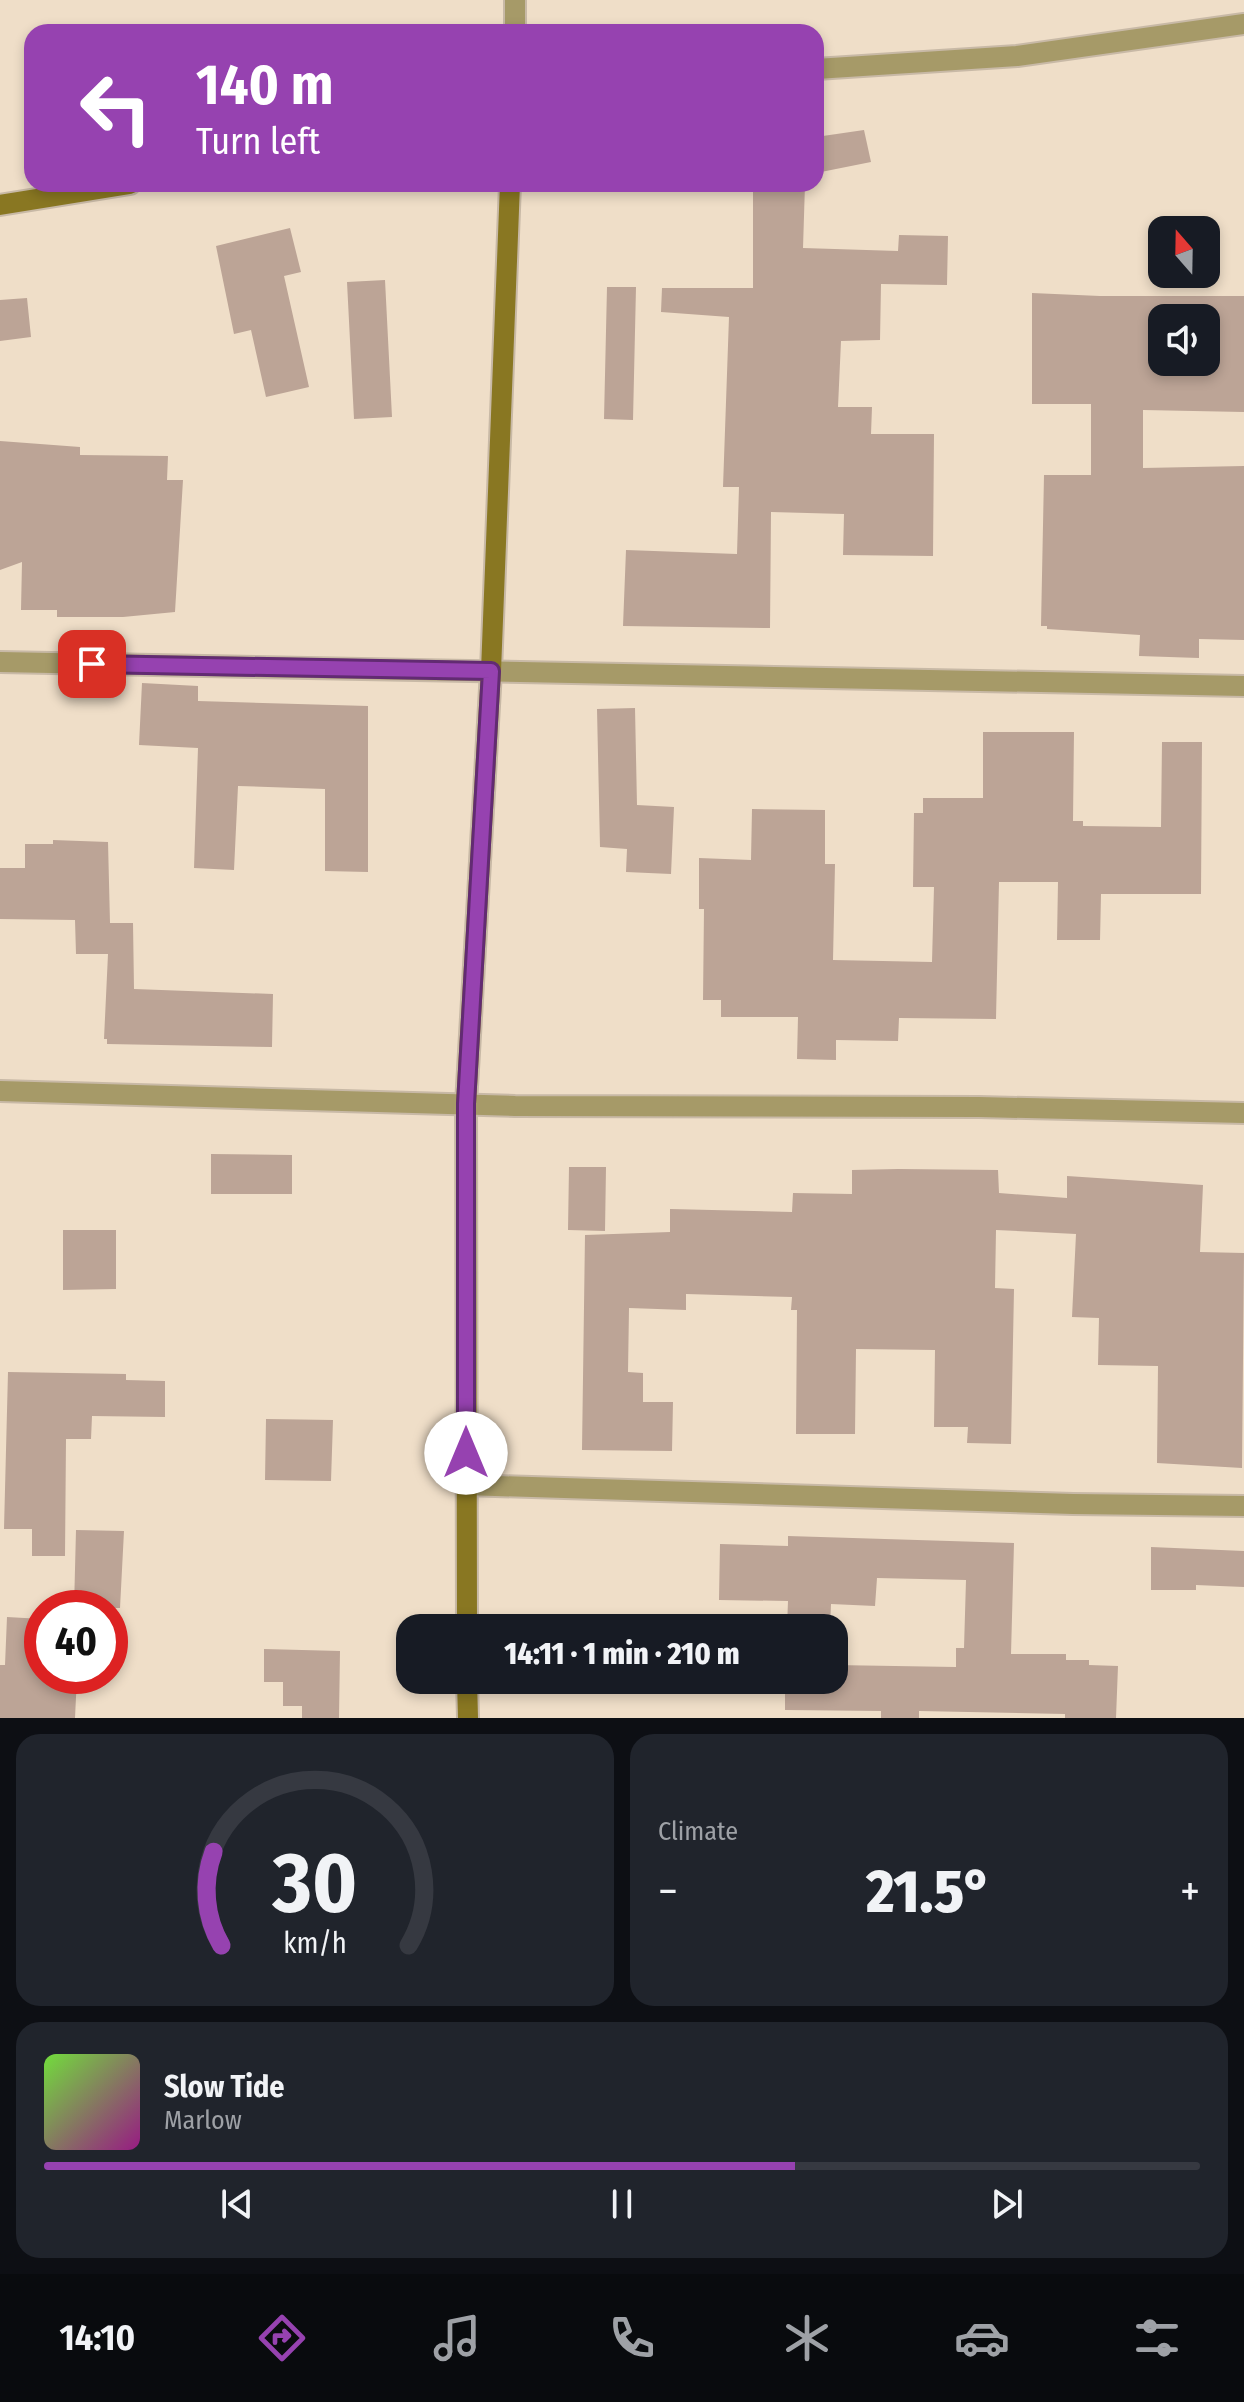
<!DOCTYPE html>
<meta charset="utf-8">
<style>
:root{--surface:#171b24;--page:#20242c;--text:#f1f3f6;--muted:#9ea1a6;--line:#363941;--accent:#9642b0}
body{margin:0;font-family:"Fira Sans Condensed",sans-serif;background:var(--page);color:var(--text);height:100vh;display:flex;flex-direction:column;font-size:30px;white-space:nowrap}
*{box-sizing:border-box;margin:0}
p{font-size:26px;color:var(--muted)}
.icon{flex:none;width:44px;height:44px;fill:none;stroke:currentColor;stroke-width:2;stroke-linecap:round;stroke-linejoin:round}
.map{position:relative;height:1718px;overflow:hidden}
.drawer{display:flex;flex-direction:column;gap:16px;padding:16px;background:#0d0f14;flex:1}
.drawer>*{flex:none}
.hud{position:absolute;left:24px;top:24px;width:800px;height:168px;border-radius:24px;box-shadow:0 4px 12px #0003;background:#9642b0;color:#fff;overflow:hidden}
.needle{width:52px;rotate:340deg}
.tools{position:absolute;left:1148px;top:216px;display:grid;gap:16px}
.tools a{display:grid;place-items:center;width:72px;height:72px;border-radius:16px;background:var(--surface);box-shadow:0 4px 12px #0003;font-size:40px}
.speed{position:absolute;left:24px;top:1590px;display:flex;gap:16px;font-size:40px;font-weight:700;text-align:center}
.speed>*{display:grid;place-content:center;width:104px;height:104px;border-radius:50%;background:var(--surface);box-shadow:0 4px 12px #0003;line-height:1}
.speed .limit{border:12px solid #d22;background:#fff;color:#111}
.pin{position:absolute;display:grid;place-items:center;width:68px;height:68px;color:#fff;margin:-34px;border-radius:16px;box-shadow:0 4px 12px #0006}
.me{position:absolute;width:88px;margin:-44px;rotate:0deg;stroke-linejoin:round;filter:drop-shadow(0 0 6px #0008)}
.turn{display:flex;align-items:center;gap:28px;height:168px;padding:0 40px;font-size:36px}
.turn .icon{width:104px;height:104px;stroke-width:2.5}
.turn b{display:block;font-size:56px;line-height:68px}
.big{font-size:60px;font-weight:800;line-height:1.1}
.drawer .tile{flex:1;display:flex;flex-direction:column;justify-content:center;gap:12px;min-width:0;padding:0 28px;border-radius:24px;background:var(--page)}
.drawer .dial{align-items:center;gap:0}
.dial svg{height:208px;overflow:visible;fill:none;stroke:var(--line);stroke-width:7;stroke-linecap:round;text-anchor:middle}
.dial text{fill:var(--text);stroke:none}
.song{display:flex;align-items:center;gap:24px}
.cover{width:96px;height:96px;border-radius:12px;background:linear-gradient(135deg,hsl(100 70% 55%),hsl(310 70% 35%))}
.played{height:8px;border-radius:4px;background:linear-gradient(90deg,var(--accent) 65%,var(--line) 65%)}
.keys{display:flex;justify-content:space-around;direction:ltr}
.heat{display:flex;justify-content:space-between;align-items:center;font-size:44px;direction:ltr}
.drawer .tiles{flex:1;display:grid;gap:16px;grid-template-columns:1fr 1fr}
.tile:last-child{grid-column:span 2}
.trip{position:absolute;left:396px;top:1614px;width:452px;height:80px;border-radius:24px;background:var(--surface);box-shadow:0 4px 12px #0003;font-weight:800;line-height:80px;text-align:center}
.dock{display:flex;height:128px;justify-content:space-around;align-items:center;background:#090b0e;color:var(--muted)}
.dock .icon{width:56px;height:56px}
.dock .on{color:var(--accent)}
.dock b{font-size:36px;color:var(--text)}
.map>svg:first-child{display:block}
.building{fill:#bca496;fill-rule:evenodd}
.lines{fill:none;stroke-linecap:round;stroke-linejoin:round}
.street-casing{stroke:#c8b9a6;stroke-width:24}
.secondary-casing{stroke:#c8b9a6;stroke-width:24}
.street{stroke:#a69a68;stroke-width:20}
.secondary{stroke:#897722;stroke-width:20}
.route-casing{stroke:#622b72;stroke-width:20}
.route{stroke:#9642b0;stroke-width:14}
</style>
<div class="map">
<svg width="1244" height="1718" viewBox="0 0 1244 1718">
<rect width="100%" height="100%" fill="#efdec8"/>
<path class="building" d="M 864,130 L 871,162 L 816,173 L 816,137 Z
M 753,184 L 805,184 L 803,248 L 898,251 L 899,235 L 948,236 L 947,285 L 881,284 L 880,340 L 841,341 L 838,407 L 872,407 L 871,434 L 934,434 L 933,556 L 843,555 L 844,514 L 771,512 L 770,628 L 623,626 L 626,550 L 737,554 L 739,487 L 723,487 L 729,317 L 661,312 L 662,288 L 753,288 Z
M 290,228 L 301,272 L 284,276 L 309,387 L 266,397 L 251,330 L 234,334 L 216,246 Z
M 385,280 L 392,417 L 354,419 L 347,282 Z
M 607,287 L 636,287 L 633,420 L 604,419 Z
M 1032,293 L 1100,296 L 1244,296 L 1244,412 L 1143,410 L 1143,468 L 1244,466 L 1244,640 L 1199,639 L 1199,658 L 1139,656 L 1140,635 L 1047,629 L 1047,626 L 1041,626 L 1044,475 L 1091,475 L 1091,404 L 1032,404 ZM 1162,318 L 1206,318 L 1206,362 L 1162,362 Z
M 27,298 L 31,337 L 0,341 L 0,300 Z
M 0,441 L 80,447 L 80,455 L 168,456 L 167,480 L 183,480 L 175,612 L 123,617 L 57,617 L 57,610 L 21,610 L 22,562 L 0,570 Z
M 142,683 L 198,686 L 198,701 L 368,706 L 368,872 L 325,871 L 325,789 L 238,786 L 234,870 L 194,868 L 198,748 L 139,745 Z
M 635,708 L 637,805 L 674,807 L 671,874 L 626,872 L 627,849 L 600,847 L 597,709 Z
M 983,732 L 1074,732 L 1073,821 L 1083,821 L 1083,826 L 1161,827 L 1162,742 L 1202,742 L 1201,894 L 1101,894 L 1100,940 L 1057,940 L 1058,882 L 999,882 L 996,1019 L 899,1018 L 898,1041 L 836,1040 L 836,1060 L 797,1059 L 798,1017 L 721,1017 L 721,1000 L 703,1000 L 704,909 L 699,909 L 699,858 L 751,860 L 752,809 L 825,810 L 825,864 L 835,864 L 833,960 L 932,962 L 934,887 L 913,887 L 914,813 L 923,813 L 923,798 L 983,798 Z
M 53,840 L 108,842 L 110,923 L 133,923 L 134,989 L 273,994 L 272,1047 L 107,1044 L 107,1039 L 104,1039 L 108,954 L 76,954 L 75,920 L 0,919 L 0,868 L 25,868 L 25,844 L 53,844 Z
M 211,1154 L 292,1155 L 292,1194 L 211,1194 Z
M 569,1167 L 606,1167 L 605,1231 L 568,1230 Z
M 898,1169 L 998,1170 L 999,1193 L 1067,1198 L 1067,1176 L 1203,1185 L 1200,1252 L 1244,1253 L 1242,1468 L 1157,1463 L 1158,1366 L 1098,1365 L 1099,1318 L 1072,1317 L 1076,1234 L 996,1230 L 995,1288 L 1014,1289 L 1011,1444 L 967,1443 L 968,1427 L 934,1427 L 935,1350 L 856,1349 L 855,1434 L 796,1434 L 797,1310 L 791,1310 L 792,1297 L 686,1294 L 686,1310 L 629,1308 L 628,1372 L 643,1373 L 643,1402 L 673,1402 L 672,1451 L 582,1450 L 585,1235 L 670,1232 L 670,1209 L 792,1212 L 793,1193 L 852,1194 L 852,1170 Z
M 63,1230 L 116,1230 L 116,1289 L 63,1290 Z
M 8,1372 L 126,1374 L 126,1380 L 165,1381 L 165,1417 L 92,1416 L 91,1439 L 66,1439 L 65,1556 L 32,1556 L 32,1529 L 4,1529 Z
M 266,1419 L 333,1420 L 331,1481 L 265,1480 Z
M 76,1530 L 124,1531 L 120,1608 L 74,1608 Z
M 788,1536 L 1014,1543 L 1011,1654 L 1066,1654 L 1066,1660 L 1089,1660 L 1089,1665 L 1118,1666 L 1116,1718 L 1065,1718 L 1065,1714 L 919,1711 L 919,1718 L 881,1718 L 881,1711 L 785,1710 L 785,1680 L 834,1680 L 834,1665 L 956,1667 L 956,1648 L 964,1648 L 966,1580 L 877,1578 L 875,1606 L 831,1604 L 830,1628 L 787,1628 L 788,1601 L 719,1600 L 720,1544 L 788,1546 Z
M 1151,1547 L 1244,1551 L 1244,1587 L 1196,1585 L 1196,1590 L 1151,1590 Z
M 7,1617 L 42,1619 L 42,1676 L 77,1676 L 75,1718 L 0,1718 L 0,1665 L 5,1665 Z
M 264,1649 L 340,1651 L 339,1718 L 302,1718 L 302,1706 L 283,1706 L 283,1682 L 264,1682 Z"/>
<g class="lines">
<g class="street-casing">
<path id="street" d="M 515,32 L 515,0
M 816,69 L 1017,56 L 1244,24
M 0,662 L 1244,686
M 0,1091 L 515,1106 L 979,1107 L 1244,1113
M 465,1485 L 1073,1504 L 1244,1506"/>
</g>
<g class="secondary-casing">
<path id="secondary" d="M 0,205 L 130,184
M 467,1628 L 466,1104 L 491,671 L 510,184
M 467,1680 L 468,1718"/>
</g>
<use href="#street" class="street"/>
<use href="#secondary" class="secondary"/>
</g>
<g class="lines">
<g class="route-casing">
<path id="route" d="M 92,664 L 491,671 L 466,1104 L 466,1453"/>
</g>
<use href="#route" class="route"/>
</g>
</svg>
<div class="tools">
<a><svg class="needle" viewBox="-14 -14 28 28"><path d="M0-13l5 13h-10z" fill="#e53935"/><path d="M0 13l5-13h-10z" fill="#9ea1a6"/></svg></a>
<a><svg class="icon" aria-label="sound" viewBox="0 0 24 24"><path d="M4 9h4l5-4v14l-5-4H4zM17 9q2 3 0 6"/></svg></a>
</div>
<div class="speed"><div class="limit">40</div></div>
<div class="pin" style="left:92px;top:664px;background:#d93025"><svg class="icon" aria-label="arrive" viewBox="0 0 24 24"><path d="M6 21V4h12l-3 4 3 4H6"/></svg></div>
<svg class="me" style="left:466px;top:1453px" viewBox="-20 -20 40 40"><circle r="19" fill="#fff"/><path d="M0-13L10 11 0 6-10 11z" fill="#9642b0"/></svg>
<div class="trip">14:11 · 1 min · 210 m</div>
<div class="hud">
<div class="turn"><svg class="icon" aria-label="left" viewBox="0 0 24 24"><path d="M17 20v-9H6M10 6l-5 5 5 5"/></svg><div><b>140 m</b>Turn left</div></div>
</div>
</div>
<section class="drawer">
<div class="tiles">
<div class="tile dial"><svg viewBox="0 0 100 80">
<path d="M14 69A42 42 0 1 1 86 69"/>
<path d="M14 69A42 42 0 0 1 11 33" stroke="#9642b0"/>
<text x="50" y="56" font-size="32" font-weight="700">30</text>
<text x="50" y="72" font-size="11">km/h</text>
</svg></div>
<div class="tile"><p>Climate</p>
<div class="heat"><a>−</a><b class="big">21.5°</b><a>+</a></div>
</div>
<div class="tile">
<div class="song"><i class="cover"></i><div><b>Slow Tide</b><p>Marlow</p></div></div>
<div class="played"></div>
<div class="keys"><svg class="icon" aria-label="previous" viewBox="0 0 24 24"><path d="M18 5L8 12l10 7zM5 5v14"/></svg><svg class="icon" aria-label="pause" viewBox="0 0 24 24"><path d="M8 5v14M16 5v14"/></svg><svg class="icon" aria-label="next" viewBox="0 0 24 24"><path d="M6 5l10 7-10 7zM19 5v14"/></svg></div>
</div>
</div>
</section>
<nav class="dock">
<b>14:10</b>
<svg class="icon on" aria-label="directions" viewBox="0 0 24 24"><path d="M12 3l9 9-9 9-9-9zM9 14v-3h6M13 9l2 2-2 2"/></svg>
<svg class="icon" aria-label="music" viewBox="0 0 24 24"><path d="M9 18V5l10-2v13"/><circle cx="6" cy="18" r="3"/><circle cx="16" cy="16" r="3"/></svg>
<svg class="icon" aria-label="phone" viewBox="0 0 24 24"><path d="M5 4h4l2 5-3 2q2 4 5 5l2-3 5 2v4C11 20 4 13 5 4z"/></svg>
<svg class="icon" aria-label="climate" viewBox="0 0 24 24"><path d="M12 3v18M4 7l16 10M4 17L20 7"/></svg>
<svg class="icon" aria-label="car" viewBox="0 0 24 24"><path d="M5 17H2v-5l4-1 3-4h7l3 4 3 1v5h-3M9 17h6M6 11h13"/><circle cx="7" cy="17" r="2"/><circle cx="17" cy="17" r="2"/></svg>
<svg class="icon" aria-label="filters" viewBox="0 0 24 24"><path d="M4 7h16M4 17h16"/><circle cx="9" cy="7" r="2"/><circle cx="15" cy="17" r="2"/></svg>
</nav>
